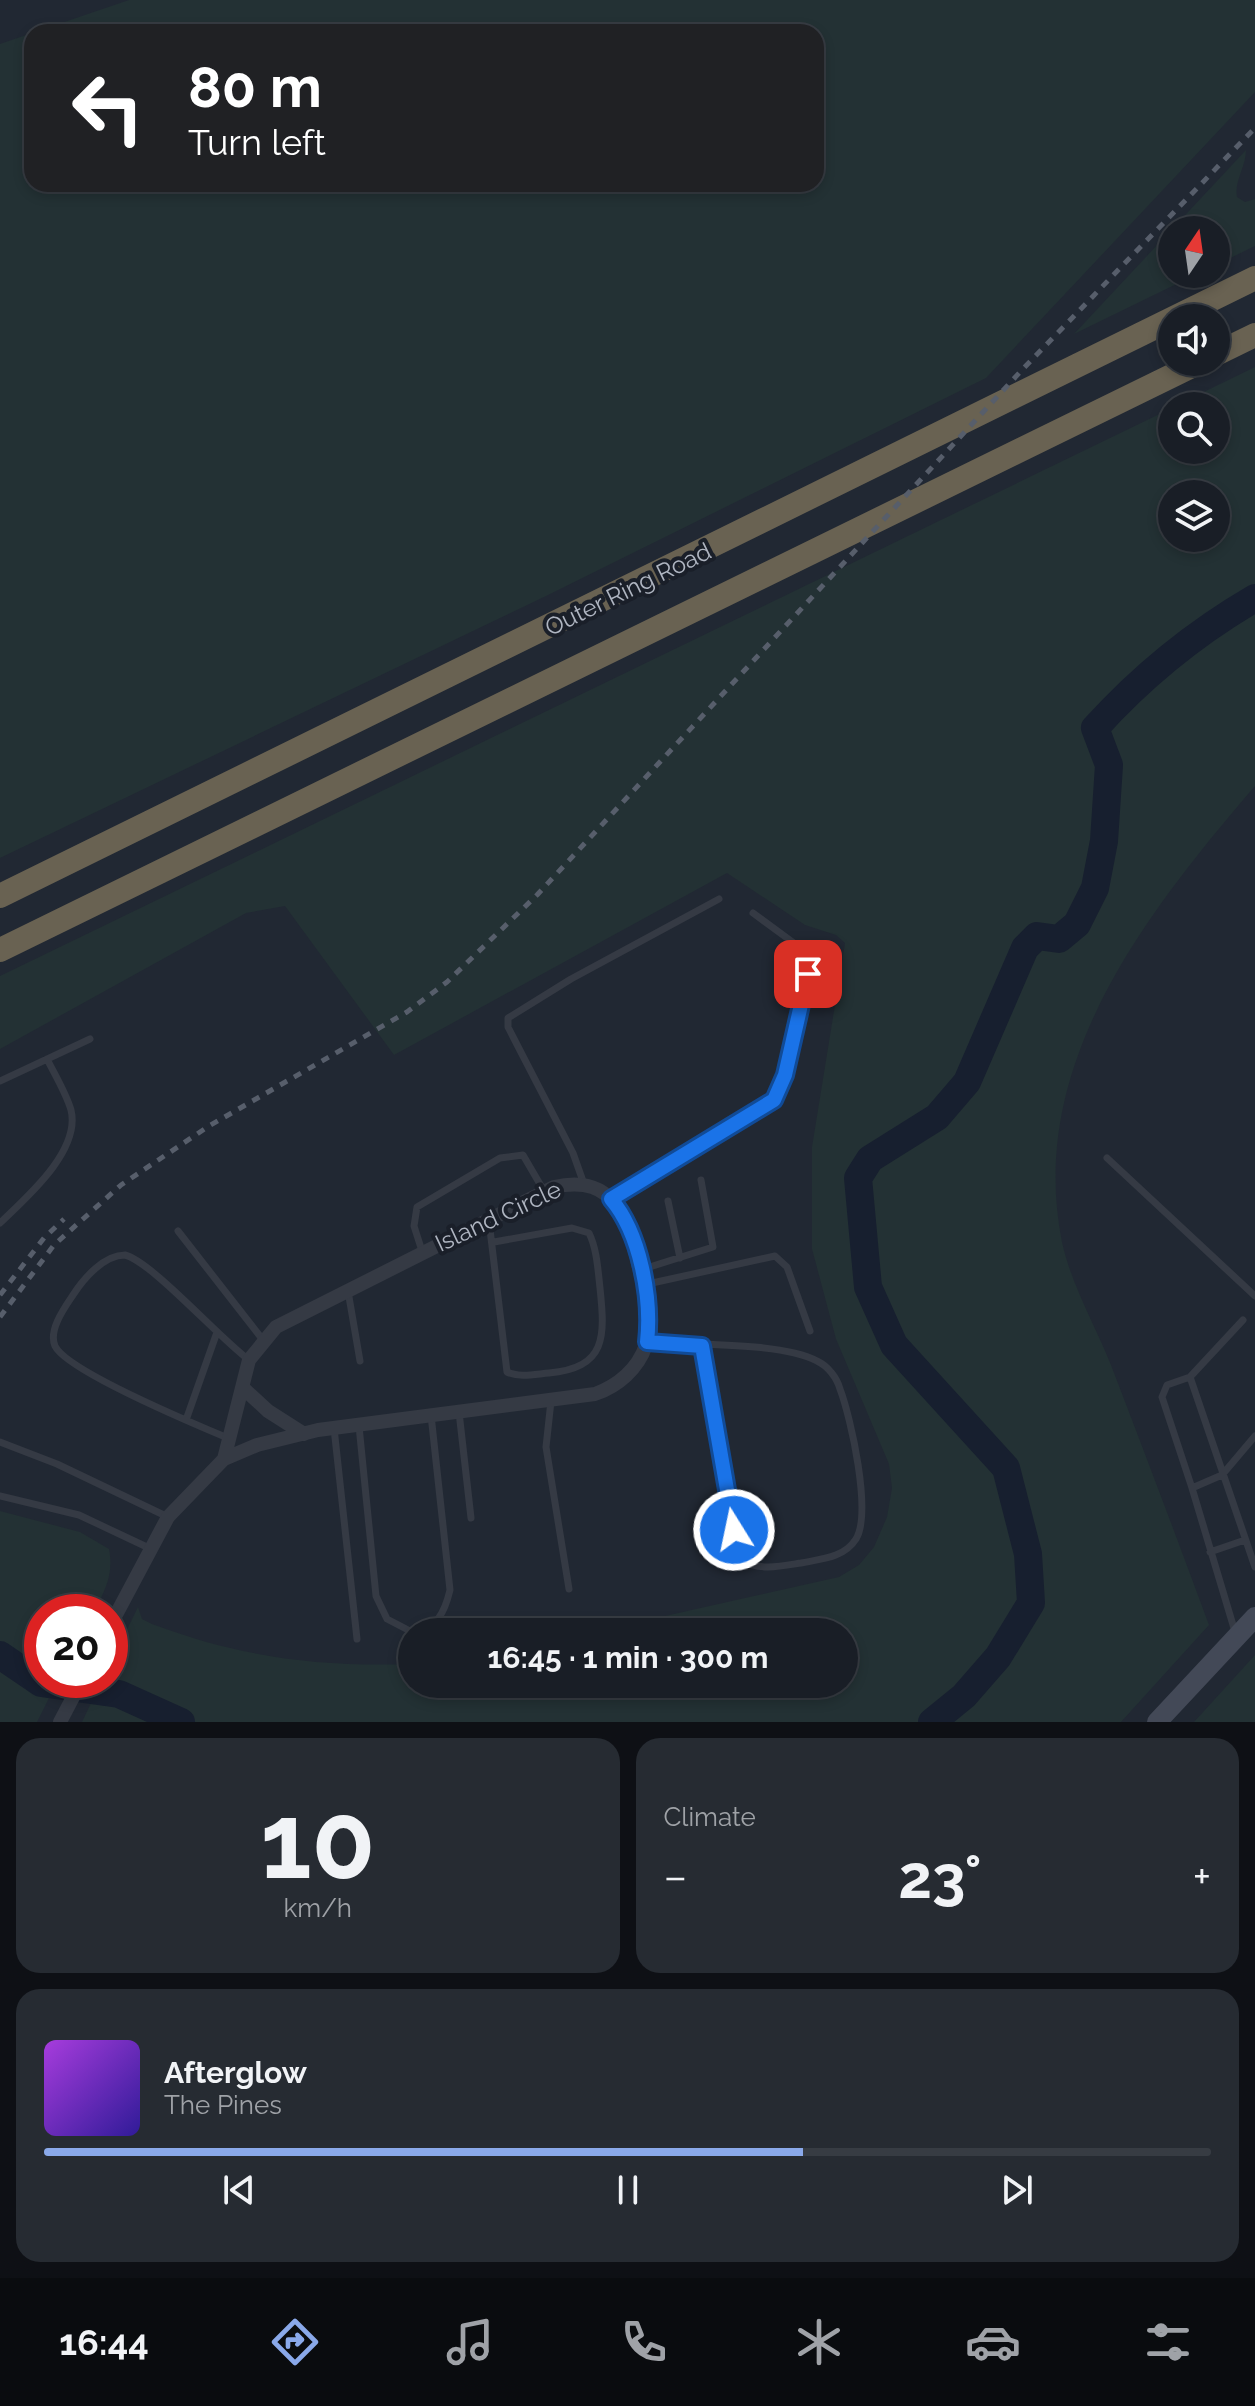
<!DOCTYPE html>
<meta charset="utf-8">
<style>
:root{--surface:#191e26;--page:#262b32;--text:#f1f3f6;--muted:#9fa2a7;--line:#373c43;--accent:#8aa9ea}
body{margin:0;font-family:Raleway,sans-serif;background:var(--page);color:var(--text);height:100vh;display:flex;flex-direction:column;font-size:30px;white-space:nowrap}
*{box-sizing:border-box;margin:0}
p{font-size:26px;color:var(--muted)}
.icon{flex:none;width:44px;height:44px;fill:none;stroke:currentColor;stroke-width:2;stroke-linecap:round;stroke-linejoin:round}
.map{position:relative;height:1722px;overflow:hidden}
.drawer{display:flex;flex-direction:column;gap:16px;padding:16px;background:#0e1015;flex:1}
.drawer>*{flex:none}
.hud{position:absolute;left:24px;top:24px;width:800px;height:168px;border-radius:24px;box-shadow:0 4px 12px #0003,0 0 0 2px var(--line);background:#202124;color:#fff;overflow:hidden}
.needle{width:52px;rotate:13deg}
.controls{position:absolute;left:1158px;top:216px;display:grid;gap:16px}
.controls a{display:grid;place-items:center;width:72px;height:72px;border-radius:50%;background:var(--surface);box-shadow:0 4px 12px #0003,0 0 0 2px var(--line);font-size:40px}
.speed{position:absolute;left:24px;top:1594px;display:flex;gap:16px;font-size:40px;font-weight:700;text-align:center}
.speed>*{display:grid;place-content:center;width:104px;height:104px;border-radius:50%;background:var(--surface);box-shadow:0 4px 12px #0003,0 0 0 2px var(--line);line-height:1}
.speed .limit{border:12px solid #d22;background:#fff;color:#111}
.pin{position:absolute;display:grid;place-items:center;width:68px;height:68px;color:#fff;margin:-34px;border-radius:16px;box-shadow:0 4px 12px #0006}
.me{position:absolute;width:88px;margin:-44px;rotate:350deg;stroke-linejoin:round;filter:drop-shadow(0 0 6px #0008)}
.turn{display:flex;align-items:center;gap:28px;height:168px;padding:0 32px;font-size:36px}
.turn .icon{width:104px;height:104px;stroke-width:2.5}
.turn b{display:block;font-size:56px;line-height:68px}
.big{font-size:60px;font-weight:700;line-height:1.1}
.drawer .widget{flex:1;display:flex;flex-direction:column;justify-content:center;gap:12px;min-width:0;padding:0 28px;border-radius:24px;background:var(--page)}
.drawer .dial{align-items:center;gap:0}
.dial b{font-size:104px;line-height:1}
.song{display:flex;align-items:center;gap:24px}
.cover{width:96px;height:96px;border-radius:12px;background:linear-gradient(135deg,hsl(280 70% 55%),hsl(250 70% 35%))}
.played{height:8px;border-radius:4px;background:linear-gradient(90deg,var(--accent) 65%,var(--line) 65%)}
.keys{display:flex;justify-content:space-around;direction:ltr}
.heat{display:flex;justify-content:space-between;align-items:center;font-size:44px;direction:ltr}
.drawer .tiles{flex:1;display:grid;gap:16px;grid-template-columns:1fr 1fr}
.widget:last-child{grid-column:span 2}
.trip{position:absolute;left:398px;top:1618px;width:460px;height:80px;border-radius:40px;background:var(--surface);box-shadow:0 4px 12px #0003,0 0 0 2px var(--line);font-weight:700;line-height:80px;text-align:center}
.dock{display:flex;height:128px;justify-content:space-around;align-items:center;background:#0a0c0f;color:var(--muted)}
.dock .icon{width:56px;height:56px}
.dock .on{color:var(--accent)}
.dock b{font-size:36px;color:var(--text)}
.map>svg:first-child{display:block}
.green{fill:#233134;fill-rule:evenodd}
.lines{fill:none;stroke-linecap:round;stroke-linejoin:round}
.river{stroke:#171f2f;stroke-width:28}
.lane{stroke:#353a44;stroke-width:7}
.street{stroke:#353a44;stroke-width:14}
.secondary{stroke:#434957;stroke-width:20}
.highway{stroke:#696252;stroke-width:24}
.rail{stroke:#575e6b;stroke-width:5;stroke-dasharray:8 8;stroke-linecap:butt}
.route-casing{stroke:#114b97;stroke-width:20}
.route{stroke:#1a73e8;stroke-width:14}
.labels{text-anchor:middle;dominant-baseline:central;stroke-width:8;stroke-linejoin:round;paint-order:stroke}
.street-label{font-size:24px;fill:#afb5c1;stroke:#1a1f29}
</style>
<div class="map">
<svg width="1255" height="1722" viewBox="0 0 1255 1722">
<rect width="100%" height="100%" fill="#212833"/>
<path class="green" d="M 129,0 L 1255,0 L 1255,92 L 986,378 L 546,596 L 0,858 L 0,44 L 32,33 L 32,184 L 816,184 L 816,32 L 35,32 Z
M 1246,150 C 1246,167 1234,181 1237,197 L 1245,202 L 1255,199 L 1255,246 L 1216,265 L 1216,230 L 1172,230 L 1172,274 L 1197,274 L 1074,334 Z
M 1255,367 L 1255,786 C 1148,911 1026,1064 1062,1242 C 1071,1284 1095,1325 1111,1365 C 1144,1451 1177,1538 1209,1625 L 1121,1722 L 82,1722 L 102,1680 L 110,1680 L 110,1664 L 138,1607 L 142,1619 L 152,1624 C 240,1657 317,1667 412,1664 L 412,1684 L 844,1684 L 844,1632 L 594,1632 L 839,1577 L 859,1565 L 874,1547 L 887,1517 L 892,1488 L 889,1464 L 836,1339 L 812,1249 L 812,1147 L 845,943 L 836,935 L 805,925 L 727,873 L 394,1055 L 285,906 L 246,913 L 0,1049 L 0,976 L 1172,408 L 1172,450 L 1216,450 L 1216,406 L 1175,406 ZM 1172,494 L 1216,494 L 1216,538 L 1172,538 Z
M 0,1511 L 80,1532 L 109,1549 C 114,1575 105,1590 94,1612 L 42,1612 L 42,1680 L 58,1680 L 37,1722 L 0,1722 Z
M 1255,1655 L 1255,1722 L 1194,1722 Z"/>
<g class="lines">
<path class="river" d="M 0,1655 L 41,1683 L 119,1694 L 181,1722
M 932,1722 L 964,1696 L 998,1657 L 1031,1603 L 1028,1554 L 1006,1468 L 894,1345 L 868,1287 L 858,1178 L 870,1159 L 937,1117 L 967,1082 L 1025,948 L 1037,936 L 1059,939 L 1077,924 L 1095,888 L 1104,841 L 1109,765 L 1095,728 C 1141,677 1195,633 1255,598"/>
<path class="lane" d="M 0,1081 L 90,1039
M 1107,1158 L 1255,1296
M 584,1184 L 573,1153 L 508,1027 L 508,1018 L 571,979 L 719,899
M 611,1199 L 774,1100 L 785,1075 L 808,964 L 802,949 L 753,913
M 668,1201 L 680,1258
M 489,1221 L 507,1372 C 519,1378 536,1374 549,1373 C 607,1368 605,1336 600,1288 C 598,1271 597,1249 589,1233 L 572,1228 L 494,1242
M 0,1223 C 26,1198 81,1151 71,1110 C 66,1093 55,1075 47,1059
M 178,1231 L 263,1340
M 422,1251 L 414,1226 L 417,1207 L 500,1158 L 523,1155 L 544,1191
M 640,1270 L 713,1247 L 701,1180
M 643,1285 L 775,1256 L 787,1267 L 810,1331
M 348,1291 L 360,1361
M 647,1342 C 689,1345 782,1342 817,1361 C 828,1366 837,1378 840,1389 C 851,1418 872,1513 856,1539 C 844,1558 821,1559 801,1563 C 782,1566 760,1571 742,1561 L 702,1346
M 1190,1377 L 1243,1320
M 551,1401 L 546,1447 L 569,1589
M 459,1412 L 471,1518
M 186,1420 L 216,1335
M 359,1426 L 376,1596 L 387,1619 L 412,1632
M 334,1428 L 357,1639
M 230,1439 C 199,1426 67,1371 55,1346 C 48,1330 65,1307 73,1295 C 84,1278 104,1255 125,1255 C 152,1262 219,1338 249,1360
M 0,1442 L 57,1464 L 168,1517
M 1192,1488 L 1162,1397 L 1167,1385 L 1190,1377 L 1255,1567
M 0,1496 L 79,1515 L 149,1548
M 1210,1552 L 1245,1540
M 414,1632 C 437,1629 445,1611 450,1590 L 431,1415
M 1236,1635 L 1192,1488 L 1222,1475 L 1255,1436"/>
<path class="street" d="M 242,1387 L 268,1411 L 304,1434
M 110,1626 L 168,1517 L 224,1459 L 257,1445 L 318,1430 L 595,1394 C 618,1386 638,1369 646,1345 C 653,1323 646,1294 640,1272 C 629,1224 617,1172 554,1187 L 276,1327 L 249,1360 L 224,1459
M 60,1722 L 82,1680"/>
<path class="secondary" d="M 1157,1722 L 1255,1617"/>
<path class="highway" d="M 1216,354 L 1255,335
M 0,896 L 1255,278
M 0,950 L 1200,362"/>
<path class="rail" d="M 0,1295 L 44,1238 L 64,1219
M 0,1317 L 54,1245 L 121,1185 L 209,1126 L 407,1012 L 447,982 L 537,895 L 1021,371 L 1255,128"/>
</g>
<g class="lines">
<g class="route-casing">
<path id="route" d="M 734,1530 L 702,1346 L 647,1342 C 652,1298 640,1233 611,1199 L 774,1100 L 785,1075 L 808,974"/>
</g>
<use href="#route" class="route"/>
</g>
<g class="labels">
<g class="street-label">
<text transform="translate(628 589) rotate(-26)">Outer Ring Road</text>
<text transform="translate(498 1216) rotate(-25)">Island Circle</text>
</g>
</g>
</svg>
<div class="controls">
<a><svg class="needle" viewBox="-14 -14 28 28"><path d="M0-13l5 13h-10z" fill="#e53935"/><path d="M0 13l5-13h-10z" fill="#9fa2a7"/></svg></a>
<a><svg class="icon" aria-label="sound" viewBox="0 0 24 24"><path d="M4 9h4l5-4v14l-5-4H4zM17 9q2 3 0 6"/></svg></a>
<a><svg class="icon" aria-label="search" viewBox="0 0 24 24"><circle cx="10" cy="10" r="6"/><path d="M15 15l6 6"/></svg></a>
<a><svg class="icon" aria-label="layers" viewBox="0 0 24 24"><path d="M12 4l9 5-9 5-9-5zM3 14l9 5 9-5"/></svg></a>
</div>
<div class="speed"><div class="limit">20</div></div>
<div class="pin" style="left:808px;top:974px;background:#d93025"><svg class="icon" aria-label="arrive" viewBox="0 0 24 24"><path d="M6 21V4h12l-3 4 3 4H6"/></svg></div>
<svg class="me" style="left:734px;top:1530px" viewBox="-20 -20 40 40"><circle r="17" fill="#1a73e8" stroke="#fff" stroke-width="3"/><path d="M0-11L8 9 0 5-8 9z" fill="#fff"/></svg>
<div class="trip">16:45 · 1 min · 300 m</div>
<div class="hud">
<div class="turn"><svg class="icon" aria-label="left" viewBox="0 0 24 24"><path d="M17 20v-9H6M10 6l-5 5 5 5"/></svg><div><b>80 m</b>Turn left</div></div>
</div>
</div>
<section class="drawer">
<div class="tiles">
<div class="widget dial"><b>10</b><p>km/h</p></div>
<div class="widget"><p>Climate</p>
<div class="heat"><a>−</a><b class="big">23°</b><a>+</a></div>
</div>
<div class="widget">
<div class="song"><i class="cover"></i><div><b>Afterglow</b><p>The Pines</p></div></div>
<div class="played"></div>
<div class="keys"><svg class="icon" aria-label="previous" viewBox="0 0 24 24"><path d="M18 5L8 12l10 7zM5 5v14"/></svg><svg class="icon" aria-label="pause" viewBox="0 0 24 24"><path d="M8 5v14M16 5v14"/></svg><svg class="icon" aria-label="next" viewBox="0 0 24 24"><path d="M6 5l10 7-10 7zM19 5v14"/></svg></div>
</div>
</div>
</section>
<nav class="dock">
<b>16:44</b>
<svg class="icon on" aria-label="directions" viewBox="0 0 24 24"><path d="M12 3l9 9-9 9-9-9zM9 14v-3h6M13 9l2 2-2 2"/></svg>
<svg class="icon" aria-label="music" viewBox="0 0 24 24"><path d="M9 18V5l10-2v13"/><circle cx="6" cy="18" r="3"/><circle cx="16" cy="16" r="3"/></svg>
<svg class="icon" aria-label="phone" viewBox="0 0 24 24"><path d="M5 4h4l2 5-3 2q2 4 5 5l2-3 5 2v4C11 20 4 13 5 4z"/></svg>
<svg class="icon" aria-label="climate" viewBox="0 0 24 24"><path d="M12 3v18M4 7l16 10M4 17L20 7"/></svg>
<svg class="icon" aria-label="car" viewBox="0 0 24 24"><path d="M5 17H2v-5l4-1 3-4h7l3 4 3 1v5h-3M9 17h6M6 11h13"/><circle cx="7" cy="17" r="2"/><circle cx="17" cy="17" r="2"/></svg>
<svg class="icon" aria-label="filters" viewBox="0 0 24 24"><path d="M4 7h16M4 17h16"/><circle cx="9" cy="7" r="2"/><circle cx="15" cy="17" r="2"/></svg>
</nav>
